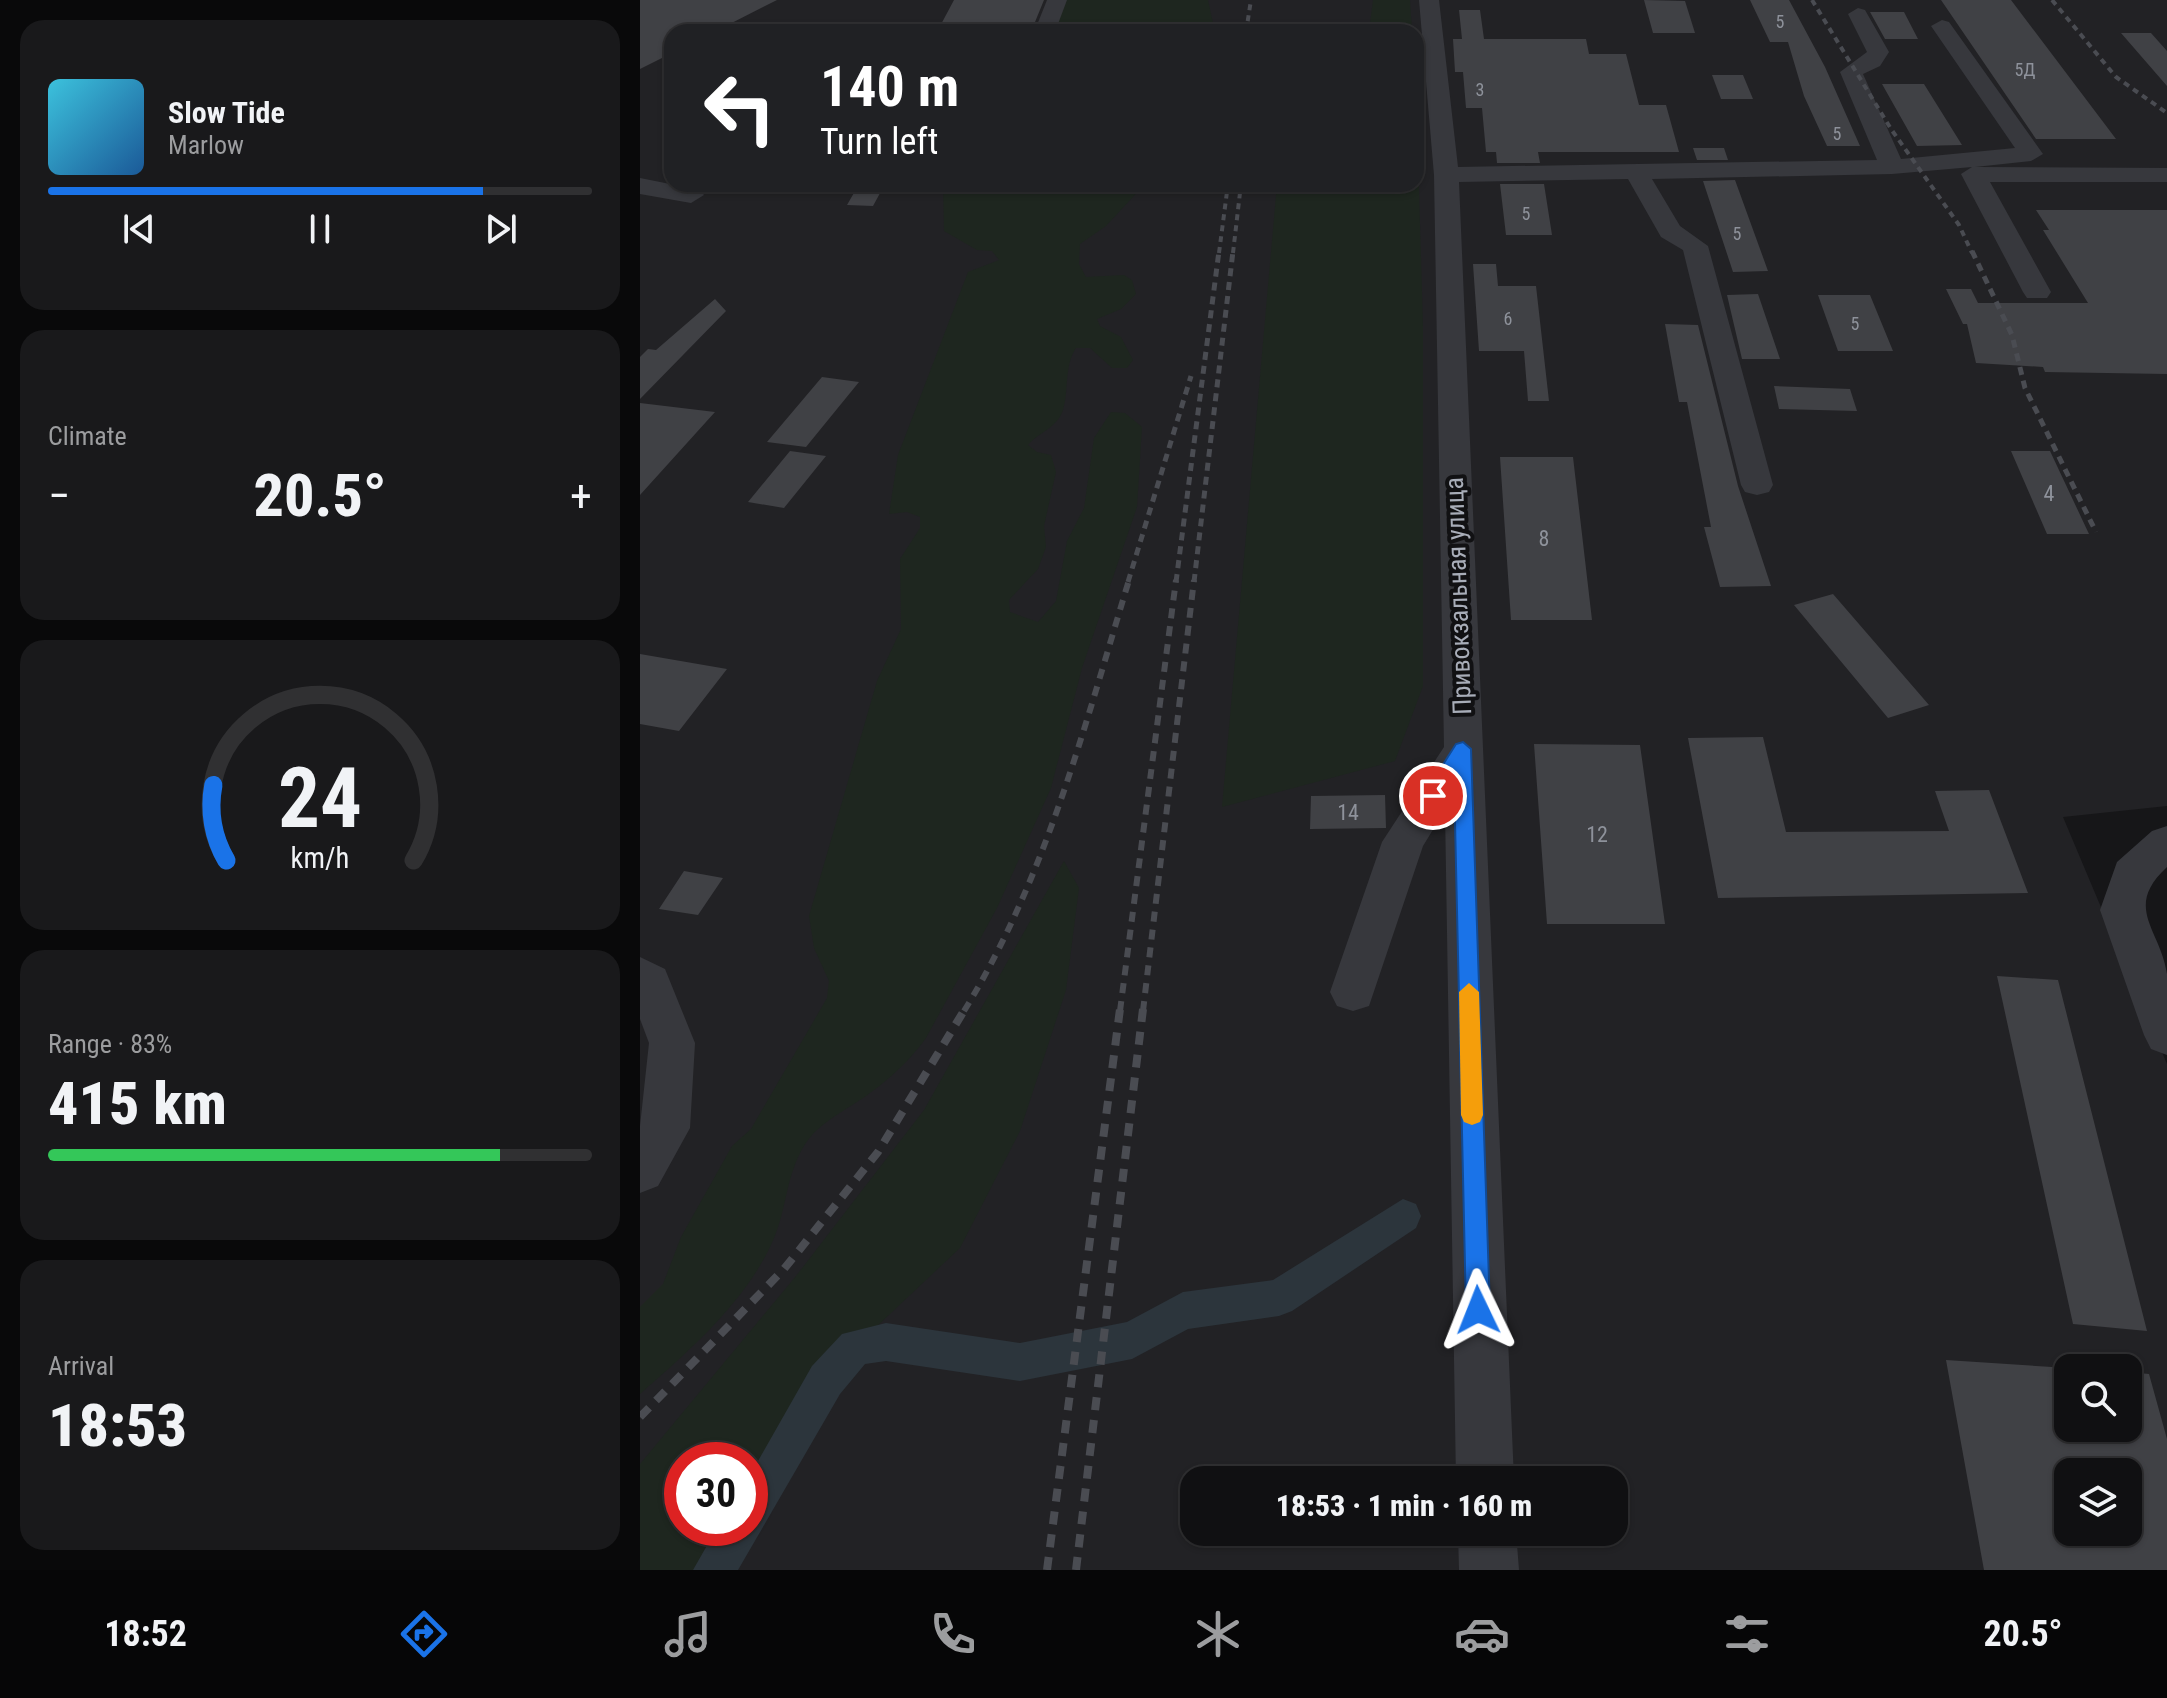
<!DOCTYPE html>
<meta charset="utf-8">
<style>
:root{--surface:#101012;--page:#19191b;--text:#f1f3f6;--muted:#9c9d9f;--line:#303032;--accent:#1a73e8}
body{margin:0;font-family:"Roboto Condensed",sans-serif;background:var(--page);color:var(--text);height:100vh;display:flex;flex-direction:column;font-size:30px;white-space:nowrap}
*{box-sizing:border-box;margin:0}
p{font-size:26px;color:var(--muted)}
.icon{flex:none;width:44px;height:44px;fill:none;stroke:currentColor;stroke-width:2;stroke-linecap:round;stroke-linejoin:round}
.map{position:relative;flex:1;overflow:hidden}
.drawer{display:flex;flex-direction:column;gap:20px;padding:20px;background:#09090a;width:640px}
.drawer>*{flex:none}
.top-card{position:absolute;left:24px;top:24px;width:760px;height:168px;border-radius:24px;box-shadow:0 2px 6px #0004,0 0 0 2px var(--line);background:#202124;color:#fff;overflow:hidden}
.tools{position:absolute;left:1414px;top:1354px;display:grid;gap:16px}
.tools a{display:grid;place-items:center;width:88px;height:88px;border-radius:16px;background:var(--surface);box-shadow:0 2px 6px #0004,0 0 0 2px var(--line);font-size:40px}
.speed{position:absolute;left:24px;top:1442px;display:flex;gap:16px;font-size:40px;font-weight:700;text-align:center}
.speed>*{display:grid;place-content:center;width:104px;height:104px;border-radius:50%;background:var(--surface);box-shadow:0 2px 6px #0004,0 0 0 2px var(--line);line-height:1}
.speed .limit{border:12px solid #d22;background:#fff;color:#111}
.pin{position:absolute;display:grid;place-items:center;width:68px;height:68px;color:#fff;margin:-34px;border:4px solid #fff;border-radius:50%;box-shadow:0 2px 8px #0007}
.me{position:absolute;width:88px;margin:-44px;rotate:358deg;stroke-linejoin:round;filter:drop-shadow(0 0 6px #0008)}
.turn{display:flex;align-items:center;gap:28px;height:168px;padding:0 24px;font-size:36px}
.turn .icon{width:104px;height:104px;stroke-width:2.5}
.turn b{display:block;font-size:56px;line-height:68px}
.big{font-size:60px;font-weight:800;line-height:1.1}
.drawer .widget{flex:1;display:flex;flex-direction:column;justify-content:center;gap:12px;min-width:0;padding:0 28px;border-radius:24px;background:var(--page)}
.drawer .dial{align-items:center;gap:0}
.dial svg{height:208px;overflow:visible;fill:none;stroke:var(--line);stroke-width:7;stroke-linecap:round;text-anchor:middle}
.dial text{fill:var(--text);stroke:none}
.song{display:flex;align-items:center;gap:24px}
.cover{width:96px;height:96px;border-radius:12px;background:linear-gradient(135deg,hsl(190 70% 55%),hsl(210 70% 35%))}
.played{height:8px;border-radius:4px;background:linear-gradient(90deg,var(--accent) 80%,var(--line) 80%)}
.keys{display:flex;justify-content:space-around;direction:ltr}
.heat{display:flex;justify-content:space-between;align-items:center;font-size:44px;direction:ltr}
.charge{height:12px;border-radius:6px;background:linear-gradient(90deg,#34c759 83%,var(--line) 0)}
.trip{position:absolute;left:540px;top:1466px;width:448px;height:80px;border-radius:24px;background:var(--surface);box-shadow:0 2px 6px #0004,0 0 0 2px var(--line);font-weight:800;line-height:80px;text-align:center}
.dock{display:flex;height:128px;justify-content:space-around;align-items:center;background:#060607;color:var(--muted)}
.dock .icon{width:56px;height:56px}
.dock .active{color:var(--accent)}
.dock b{font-size:36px;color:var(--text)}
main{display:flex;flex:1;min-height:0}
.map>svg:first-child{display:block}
.built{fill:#222225;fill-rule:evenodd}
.green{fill:#1e261f}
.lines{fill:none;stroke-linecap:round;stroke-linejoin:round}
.canal{fill:#2c353c;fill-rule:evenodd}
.building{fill:#404145;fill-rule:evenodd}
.minor{fill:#37383d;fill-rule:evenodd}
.rail-far3{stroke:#4a4c52;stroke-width:4;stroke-dasharray:6 5;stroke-linecap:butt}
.rail-far2{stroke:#4a4c52;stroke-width:5;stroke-dasharray:8 6;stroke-linecap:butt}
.rail-far1{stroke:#4a4c52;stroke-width:6;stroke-dasharray:10 8;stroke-linecap:butt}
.rail{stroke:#4a4c52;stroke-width:8;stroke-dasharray:13 10;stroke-linecap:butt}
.route{fill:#1a73e8;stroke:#114b97;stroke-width:2}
.slow{fill:#f59e0b}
.labels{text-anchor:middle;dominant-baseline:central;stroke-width:8;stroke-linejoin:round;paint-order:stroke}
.far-number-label{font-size:18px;fill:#8e929b}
.number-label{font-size:22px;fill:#8e929b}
.street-label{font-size:26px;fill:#a8adb8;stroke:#111113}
</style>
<main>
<section class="drawer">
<div class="widget">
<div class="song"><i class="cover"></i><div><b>Slow Tide</b><p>Marlow</p></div></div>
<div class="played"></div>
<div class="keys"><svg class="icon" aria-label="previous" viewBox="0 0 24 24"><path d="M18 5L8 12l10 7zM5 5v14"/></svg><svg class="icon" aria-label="pause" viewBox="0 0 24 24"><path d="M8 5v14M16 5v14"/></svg><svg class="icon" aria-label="next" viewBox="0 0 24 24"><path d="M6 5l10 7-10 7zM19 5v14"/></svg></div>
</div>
<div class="widget"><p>Climate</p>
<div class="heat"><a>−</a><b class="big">20.5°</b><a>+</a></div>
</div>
<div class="widget dial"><svg viewBox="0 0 100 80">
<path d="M14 69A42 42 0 1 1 86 69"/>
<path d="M14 69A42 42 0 0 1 9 40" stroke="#1a73e8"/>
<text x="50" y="56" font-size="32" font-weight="700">24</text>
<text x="50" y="72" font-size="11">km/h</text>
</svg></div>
<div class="widget"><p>Range · 83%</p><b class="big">415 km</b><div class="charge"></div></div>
<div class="widget"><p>Arrival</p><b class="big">18:53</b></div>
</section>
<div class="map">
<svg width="1527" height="1570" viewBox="0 0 1527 1570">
<rect width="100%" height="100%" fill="#161618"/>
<path class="built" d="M 0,0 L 1527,0 L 1527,806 L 1423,817 L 1527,1064 L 1527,1570 L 0,1570 ZM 32,32 L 776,32 L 776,184 L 32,184 ZM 1428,1368 L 1488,1368 L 1488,1428 L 1428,1428 ZM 42,1460 L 110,1460 L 110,1528 L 42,1528 ZM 1428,1472 L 1488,1472 L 1488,1532 L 1428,1532 ZM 554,1480 L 974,1480 L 974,1532 L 554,1532 Z"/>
<path class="green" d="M 423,0 L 568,0 L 575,32 L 404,32 Z
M 733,0 L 770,0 L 772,32 L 729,32 Z
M 776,86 L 783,326 L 783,686 L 755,761 L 582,807 L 637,184 L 776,184 Z
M 303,184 L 505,184 L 466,226 L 440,244 L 439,264 L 446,277 L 484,275 L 492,280 L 496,294 L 481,309 L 457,319 L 460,326 L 481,337 L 493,360 L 487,368 L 472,368 L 450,348 L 436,348 C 424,366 429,390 423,410 C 417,428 399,432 388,445 L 397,452 L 411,455 L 416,472 L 404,526 L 406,547 L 398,569 L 369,600 L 370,612 L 398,622 L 416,601 L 427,541 L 444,508 L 454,438 L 471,412 L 485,413 L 502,427 L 497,507 L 442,668 L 411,788 L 357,908 L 286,1038 C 271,1059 251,1078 230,1093 C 209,1109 178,1122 164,1146 C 146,1175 147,1208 134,1238 C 108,1300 49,1351 0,1394 L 0,1307 L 23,1284 L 41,1237 L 92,1146 L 111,1129 L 187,998 L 189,981 L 174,948 L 169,916 L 237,681 L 261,629 L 260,559 L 280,528 L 280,517 L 267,512 L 249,514 L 258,455 L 328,272 L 359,260 L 352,251 L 337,250 L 304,231 Z
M 424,861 L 439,888 L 426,990 L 380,1131 L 320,1248 L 215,1347 L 186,1380 L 110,1514 L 110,1460 L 42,1460 L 42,1528 L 101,1528 L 74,1570 L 0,1570 L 0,1464 L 156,1276 L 284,1110 Z"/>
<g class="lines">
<path class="canal" d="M 763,1199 L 776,1204 L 781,1216 L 776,1228 L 652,1311 L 639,1316 L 548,1329 L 492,1359 L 380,1381 L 246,1361 L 225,1364 L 200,1394 L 98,1570 L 53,1570 L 77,1528 L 110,1528 L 110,1475 L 172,1366 L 202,1334 L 246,1323 L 380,1343 L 487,1322 L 543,1292 L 633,1280 Z"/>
</g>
<path class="building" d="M 0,0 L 137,0 L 74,32 L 32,32 L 32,53 L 0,69 Z
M 314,0 L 404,0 L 395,22 L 378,24 L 373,29 L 298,30 Z
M 1004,0 L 1045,1 L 1055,33 L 1013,33 Z
M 1110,0 L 1149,0 L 1185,67 L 1220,146 L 1187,146 L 1164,96 L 1148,42 L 1130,42 Z
M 1301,0 L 1371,0 L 1476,139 L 1396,139 Z
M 819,10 L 840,10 L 844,39 L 946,39 L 949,54 L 986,54 L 999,105 L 1026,105 L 1039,152 L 898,152 L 900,163 L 857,163 L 856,152 L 846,152 L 842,108 L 826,108 L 823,72 L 815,72 L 813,39 L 822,39 Z
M 1230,12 L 1264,12 L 1278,39 L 1245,39 Z
M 1481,33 L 1511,33 L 1527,51 L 1527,86 Z
M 1072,75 L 1103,75 L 1113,99 L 1081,99 Z
M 1242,84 L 1284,84 L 1322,145 L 1277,146 Z
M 1053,148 L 1084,148 L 1088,160 L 1057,160 Z
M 1095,180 L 1128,271 L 1093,272 L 1063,181 Z
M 219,184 L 245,184 L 233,206 L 207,205 Z
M 860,184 L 904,184 L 912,235 L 866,235 Z
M 1396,210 L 1527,210 L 1527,374 L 1405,372 L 1403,367 L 1336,363 L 1327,324 L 1323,324 L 1306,289 L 1331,289 L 1338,303 L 1448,303 L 1403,230 L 1409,230 Z
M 833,264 L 856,264 L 858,286 L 896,286 L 909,401 L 888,401 L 884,351 L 839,351 Z
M 1118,294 L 1140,359 L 1102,359 L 1087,295 Z
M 1178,295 L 1230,295 L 1253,351 L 1198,351 Z
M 75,299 L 86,311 L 0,399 L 0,357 L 8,349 L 16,350 Z
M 1025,324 L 1058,325 L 1098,486 L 1131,586 L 1080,587 L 1064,527 L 1071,527 L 1047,402 L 1039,402 Z
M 182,377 L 219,382 L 166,447 L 127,442 Z
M 1134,386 L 1210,389 L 1217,411 L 1139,409 Z
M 0,403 L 75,412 L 0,495 Z
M 150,451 L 186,456 L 144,508 L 108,502 Z
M 1371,451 L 1410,451 L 1449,534 L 1407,534 Z
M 860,457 L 933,457 L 952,620 L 871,620 Z
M 1193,594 L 1289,705 L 1248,718 L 1154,605 Z
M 0,654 L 87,669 L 39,731 L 0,724 Z
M 1123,737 L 1146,832 L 1309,831 L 1295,791 L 1349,790 L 1388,893 L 1078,898 L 1048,738 Z
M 894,744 L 1000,745 L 1025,924 L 907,924 Z
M 745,795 L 746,828 L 670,829 L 671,796 Z
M 44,871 L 83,878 L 58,915 L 19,909 Z
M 1357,976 L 1418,980 L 1507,1331 L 1433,1324 Z
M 1306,1360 L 1428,1368 L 1428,1428 L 1488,1428 L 1488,1372 L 1509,1374 L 1527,1439 L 1527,1570 L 1344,1570 ZM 1428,1472 L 1488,1472 L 1488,1532 L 1428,1532 Z"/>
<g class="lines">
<path class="minor" d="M 407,0 L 427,0 L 415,32 L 375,32 L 378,27 L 397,25 Z
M 779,0 L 799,0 L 818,167 L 1237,160 L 1200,72 L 1227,52 L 1208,14 L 1218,8 L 1225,10 L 1249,52 L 1240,66 L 1223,74 L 1261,159 L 1375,148 L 1291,26 L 1302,20 L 1309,22 L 1403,154 L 1391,161 L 1335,167 L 1527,168 L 1527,182 L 1350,182 L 1411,292 L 1407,298 L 1387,298 L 1383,292 L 1321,174 L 1332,167 L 1252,174 L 1012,179 L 1040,226 L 1068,246 L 1133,485 L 1129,492 L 1117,495 L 1105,492 L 1101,485 L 1043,250 L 1021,237 L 988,179 L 819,182 L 874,1480 L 816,1480 L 805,810 L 783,846 L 729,1006 L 713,1011 L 697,1006 L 690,992 L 742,842 L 804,747 L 794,175 Z
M 0,178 L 60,190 L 64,195 L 51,203 L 0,194 Z
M 1527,826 L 1527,867 C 1483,908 1520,928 1527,974 C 1527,1000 1527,1029 1527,1055 L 1511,1049 L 1504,1035 L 1460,910 L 1477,862 L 1512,831 Z
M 0,957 L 25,969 L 55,1043 L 50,1128 L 18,1186 L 0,1193 L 0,1126 L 9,1043 L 0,1019 Z
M 818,1532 L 876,1532 L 879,1570 L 819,1570 Z"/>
<path class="rail-far3" d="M 1172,0 L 1251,129 L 1319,225 L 1332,253
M 1412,0 L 1476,77 L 1527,113
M 606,32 L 611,0
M 579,253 L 588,184
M 593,253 L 601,184"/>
<path class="rail-far2" d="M 1332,251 L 1372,335 L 1385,388 L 1456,532
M 488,582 L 551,376
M 536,582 L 579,251
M 554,582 L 593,251"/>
<path class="rail-far1" d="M 324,1011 C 406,878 444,728 489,580
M 480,1011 L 536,580
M 503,1011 L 554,580"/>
<path class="rail" d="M 0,1417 L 144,1269 L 238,1152 L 325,1009
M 407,1570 L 480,1009
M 436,1570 L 503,1009"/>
</g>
<path class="route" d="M 823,742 L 831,749 L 850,1310 L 847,1318 L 838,1322 L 829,1318 L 826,1310 L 814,777 L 799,801 L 786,801 L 783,796 L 816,744 Z"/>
<path class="slow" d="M 829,983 L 839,992 L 843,1115 L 840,1122 L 832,1125 L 824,1122 L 821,1115 L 819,992 Z"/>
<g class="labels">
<g class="far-number-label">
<text x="1140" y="21">5</text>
<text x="1385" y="69">5Д</text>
<text x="840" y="89">3</text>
<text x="1197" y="133">5</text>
<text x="886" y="213">5</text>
<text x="1097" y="233">5</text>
<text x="868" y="318">6</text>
<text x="1215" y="323">5</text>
</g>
<g class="number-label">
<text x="1409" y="493">4</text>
<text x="904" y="538">8</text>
<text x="708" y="812">14</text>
<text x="957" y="834">12</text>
</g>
<g class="street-label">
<text transform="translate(818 596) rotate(-92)">Привокзальная улица</text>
</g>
</g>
</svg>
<div class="tools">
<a><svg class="icon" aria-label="search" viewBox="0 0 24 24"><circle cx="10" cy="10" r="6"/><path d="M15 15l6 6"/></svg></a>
<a><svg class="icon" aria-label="layers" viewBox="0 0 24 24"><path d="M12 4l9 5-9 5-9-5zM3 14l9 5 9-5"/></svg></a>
</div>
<div class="speed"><div class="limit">30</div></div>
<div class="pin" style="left:793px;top:796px;background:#d93025"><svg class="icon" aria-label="arrive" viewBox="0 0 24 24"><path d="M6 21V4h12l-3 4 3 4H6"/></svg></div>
<svg class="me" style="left:838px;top:1310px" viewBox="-20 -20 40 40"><path d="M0-17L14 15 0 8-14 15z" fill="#1a73e8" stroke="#fff" stroke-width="4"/></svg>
<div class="trip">18:53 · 1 min · 160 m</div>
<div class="top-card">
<div class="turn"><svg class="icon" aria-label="left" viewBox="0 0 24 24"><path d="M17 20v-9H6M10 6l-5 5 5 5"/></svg><div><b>140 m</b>Turn left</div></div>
</div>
</div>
</main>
<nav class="dock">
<b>18:52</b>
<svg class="icon active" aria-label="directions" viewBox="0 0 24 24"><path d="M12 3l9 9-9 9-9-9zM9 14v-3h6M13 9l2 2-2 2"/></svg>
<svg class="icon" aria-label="music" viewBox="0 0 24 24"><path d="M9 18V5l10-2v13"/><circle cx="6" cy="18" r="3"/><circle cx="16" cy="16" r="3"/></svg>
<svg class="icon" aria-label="phone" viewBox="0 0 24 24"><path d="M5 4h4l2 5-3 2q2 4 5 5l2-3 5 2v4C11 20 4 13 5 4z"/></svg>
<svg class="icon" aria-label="climate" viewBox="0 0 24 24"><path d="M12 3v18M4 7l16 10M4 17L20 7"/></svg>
<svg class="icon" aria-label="car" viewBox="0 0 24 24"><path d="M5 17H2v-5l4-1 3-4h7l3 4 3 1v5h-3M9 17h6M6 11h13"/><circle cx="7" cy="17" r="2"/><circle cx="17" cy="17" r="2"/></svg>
<svg class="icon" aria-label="filters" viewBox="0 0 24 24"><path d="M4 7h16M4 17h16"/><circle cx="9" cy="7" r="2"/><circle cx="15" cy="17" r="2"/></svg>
<b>20.5°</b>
</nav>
